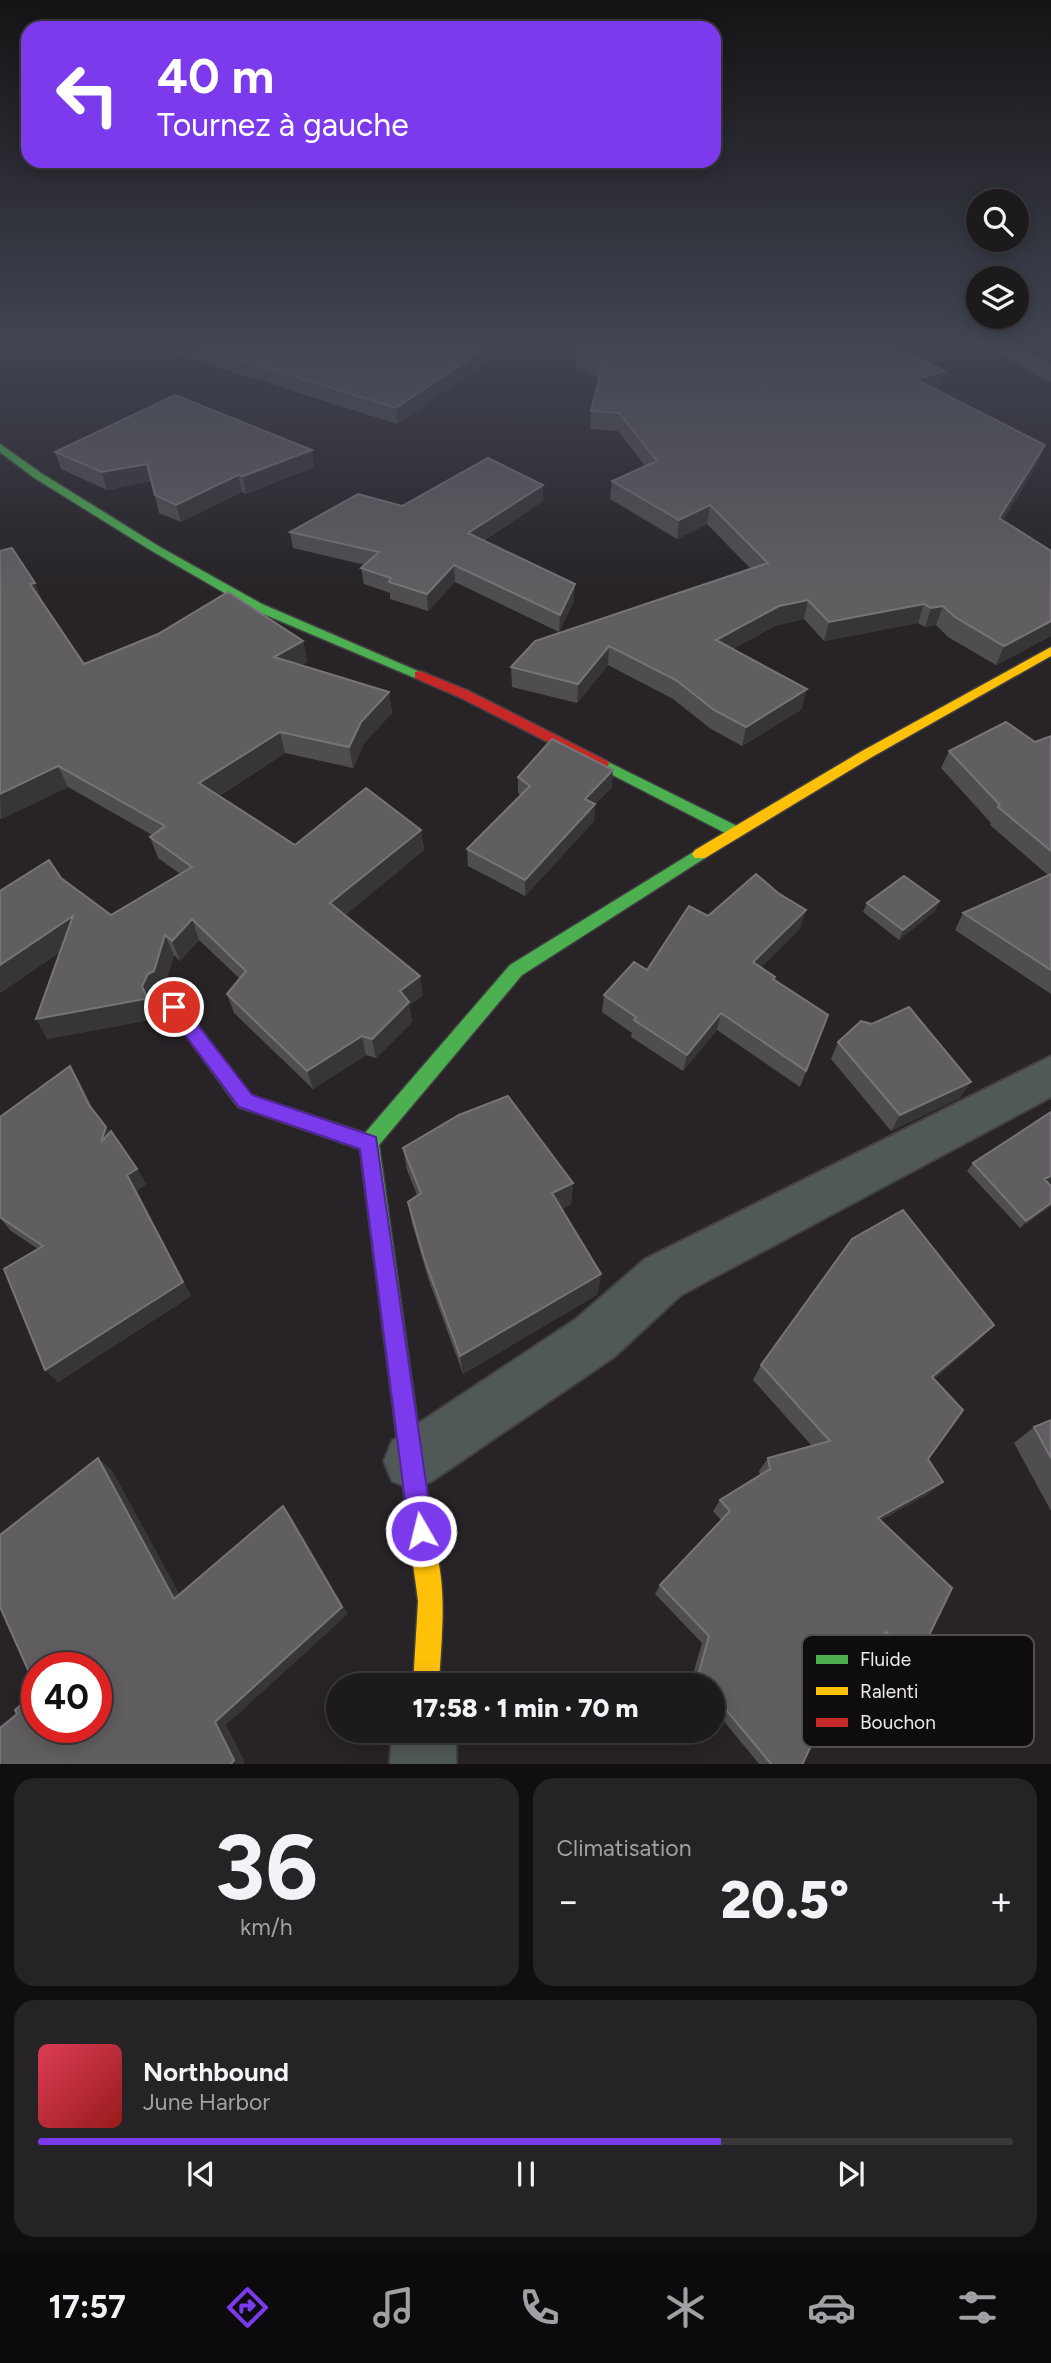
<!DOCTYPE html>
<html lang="fr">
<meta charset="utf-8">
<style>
:root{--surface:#1d1a1d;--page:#252326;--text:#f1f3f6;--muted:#a0a1a4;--line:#3b383b;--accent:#7c3aed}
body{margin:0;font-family:Figtree,sans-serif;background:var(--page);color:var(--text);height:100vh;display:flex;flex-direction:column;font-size:26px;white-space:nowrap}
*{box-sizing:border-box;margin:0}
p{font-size:23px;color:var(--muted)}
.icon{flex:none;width:38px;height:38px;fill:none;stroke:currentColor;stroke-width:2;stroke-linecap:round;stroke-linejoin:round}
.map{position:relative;height:1764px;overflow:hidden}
.panel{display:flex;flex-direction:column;gap:14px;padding:14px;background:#100e10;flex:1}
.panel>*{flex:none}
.banner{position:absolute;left:21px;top:21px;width:700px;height:147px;border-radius:21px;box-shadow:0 4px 18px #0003,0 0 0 2px var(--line);background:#7c3aed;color:#fff;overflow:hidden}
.controls{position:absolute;left:966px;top:189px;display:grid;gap:14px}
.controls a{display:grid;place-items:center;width:63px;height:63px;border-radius:50%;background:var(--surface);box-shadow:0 4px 18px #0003,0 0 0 2px var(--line);font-size:35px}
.speed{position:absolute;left:21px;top:1652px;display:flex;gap:14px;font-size:35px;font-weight:700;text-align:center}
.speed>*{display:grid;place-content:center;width:91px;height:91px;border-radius:50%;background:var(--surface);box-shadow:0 4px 18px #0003,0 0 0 2px var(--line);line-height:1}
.speed .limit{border:10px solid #d22;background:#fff;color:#111}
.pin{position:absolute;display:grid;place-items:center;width:60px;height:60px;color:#fff;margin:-30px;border:4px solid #fff;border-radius:50%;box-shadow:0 2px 7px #0007}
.me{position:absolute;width:77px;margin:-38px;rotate:352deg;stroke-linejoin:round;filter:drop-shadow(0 0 5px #0008)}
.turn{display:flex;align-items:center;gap:24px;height:147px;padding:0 21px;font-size:32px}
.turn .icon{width:91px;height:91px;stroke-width:2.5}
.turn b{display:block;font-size:49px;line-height:60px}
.big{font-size:52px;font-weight:800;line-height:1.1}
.panel .widget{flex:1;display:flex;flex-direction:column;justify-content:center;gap:10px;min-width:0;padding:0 24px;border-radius:21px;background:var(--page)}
.panel .dial{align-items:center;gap:0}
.dial b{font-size:91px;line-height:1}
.song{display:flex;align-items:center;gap:21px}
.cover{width:84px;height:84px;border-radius:10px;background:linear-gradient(135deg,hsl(350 70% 55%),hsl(0 70% 35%))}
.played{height:7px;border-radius:4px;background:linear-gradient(90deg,var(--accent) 70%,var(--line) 70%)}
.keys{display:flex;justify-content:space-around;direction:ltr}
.heat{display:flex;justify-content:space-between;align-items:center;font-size:38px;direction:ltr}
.panel .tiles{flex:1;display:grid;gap:14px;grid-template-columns:1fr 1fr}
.widget:last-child{grid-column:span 2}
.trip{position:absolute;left:326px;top:1673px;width:399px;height:70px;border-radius:35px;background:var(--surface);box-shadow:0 4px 18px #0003,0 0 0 2px var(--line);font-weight:800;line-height:70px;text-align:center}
.tab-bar{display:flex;height:112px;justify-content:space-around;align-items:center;background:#0c0a0c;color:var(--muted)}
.tab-bar .icon{width:49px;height:49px}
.tab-bar .on{color:var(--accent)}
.tab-bar b{font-size:32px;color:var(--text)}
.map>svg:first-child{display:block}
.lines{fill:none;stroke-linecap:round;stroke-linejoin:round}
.street-casing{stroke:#424042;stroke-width:4}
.fast-casing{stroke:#424042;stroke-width:3}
.slow-casing{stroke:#424042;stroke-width:3}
.jam-casing{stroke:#424042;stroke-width:3}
.street{fill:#505957;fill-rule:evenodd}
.fast{fill:#4caf50;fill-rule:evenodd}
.slow{fill:#ffc107;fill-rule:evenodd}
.jam{fill:#c62828;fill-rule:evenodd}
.wall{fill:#504d51}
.shaded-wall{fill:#383539}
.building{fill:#615e62;stroke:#777378;stroke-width:2}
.route{fill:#7c3aed;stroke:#51269a;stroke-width:2}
.key{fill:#0f0c10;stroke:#524e53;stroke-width:2}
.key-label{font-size:19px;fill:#eee9ee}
</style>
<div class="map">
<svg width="1051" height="1765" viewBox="0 0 1051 1765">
<rect width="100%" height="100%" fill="#272327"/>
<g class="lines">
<g class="street-casing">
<path id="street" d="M 988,344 L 1015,344 L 1051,365 L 1051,381 L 991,349 Z
M 1051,1056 L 1051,1097 L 681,1295 L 614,1357 L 432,1481 L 412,1489 L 392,1481 L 384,1461 L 392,1441 L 576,1319 L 645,1259 Z
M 392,1731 L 456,1731 L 456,1765 L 390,1765 Z"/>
</g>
<g class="fast-casing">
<path id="fast" d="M 0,444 L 41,473 L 160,547 L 262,604 L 427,675 L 425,678 L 415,678 L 254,610 L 152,551 L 33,477 L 0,452 Z
M 602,759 L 741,828 L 744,832 L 736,837 L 731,836 L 597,767 L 595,764 L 597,761 Z
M 700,848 L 708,854 L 705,858 L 522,975 L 379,1145 L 435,1549 L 432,1558 L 423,1561 L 414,1558 L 411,1549 L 360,1149 L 238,1107 L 165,1007 L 168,1002 L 174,1000 L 180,1002 L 251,1095 L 365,1133 L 510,965 Z"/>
</g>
<g class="slow-casing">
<path id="slow" d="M 1051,647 L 1051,656 L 872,757 L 705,858 L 695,858 L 692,854 L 695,850 L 862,751 Z
M 423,1537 L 432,1540 C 449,1582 441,1641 439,1685 L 413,1685 L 418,1601 L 411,1549 L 414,1540 Z"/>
</g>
<g class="jam-casing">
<path id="jam" d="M 420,671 L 469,691 L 607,761 L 609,764 L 607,767 L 597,767 L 459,697 L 415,678 L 415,672 Z"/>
</g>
<use href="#street" class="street"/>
<use href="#fast" class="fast"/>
<use href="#slow" class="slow"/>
<use href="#jam" class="jam"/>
</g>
<path class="wall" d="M 161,344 L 408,344 L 407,345 L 410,344 L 514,344 L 397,424 L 163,350 Z
M 577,344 L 940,388 L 935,390 L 1045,445 L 1038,463 L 1003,520 L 1051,551 L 1051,636 L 996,665 L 948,637 L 936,625 L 925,627 L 918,623 L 824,641 L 804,619 L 775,626 L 732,649 L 802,709 L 742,746 L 711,729 L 673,699 L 608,665 L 577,703 L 512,687 L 511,667 L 751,569 L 707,524 L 677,539 L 610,499 L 612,481 L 645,466 L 618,431 L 590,429 L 591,411 L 599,378 L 576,367 Z
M 55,452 L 314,467 L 246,494 L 242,492 L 181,522 L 159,513 L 151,481 L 107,490 L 61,469 Z
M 543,501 L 483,541 L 574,601 L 559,632 L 455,582 L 428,611 L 390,599 L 390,593 L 364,584 L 361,568 L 365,565 L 293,548 L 290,532 L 402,506 Z
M 0,551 L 43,603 L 84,664 L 303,641 L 307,662 L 301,665 L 389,692 L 392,713 L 364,743 L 353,768 L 285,753 L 219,796 L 295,845 L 421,830 L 424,850 L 345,915 L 423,995 L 409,1006 L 412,1022 L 376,1058 L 366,1055 L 313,1089 L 234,1013 L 227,994 L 240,979 L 199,940 L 180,961 L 174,955 L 163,991 L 157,994 L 151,1005 L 155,1015 L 154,1019 L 47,1039 L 60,952 L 0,993 L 0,891 L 61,878 L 111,915 L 180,874 L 158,858 L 150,837 L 152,835 L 68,787 L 1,819 L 0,818 Z
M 1051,736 L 1051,994 L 955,930 L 963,913 L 1048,875 L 990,825 L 991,823 L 941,768 L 949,751 L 1035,742 Z
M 518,777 L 612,787 L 595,804 L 594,821 L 525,896 L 468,866 L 467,849 L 521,796 L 518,793 Z
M 778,893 L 806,910 L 800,928 L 761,967 L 774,980 L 828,1015 L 800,1087 L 717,1030 L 683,1071 L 631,1037 L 632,1033 L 602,1012 L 604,995 L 647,970 L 708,916 Z
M 939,901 L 935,911 L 899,940 L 863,912 L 867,903 Z
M 838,1042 L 960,1098 L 891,1131 L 831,1059 Z
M 70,1066 L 80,1083 L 94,1111 L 137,1169 L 146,1184 L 137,1191 L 191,1296 L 58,1382 L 45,1370 L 38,1249 L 11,1231 L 0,1218 L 0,1117 Z
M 1051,1112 L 1051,1182 L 1048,1183 L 1051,1206 L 1020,1228 L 967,1171 L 973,1163 Z
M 403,1148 L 573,1183 L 571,1204 L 562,1209 L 598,1294 L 463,1374 L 428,1278 L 412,1223 L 408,1202 L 417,1195 L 407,1170 Z
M 994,1325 L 978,1341 L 934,1379 L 928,1459 L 943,1482 L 928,1494 L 881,1520 L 917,1660 L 902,1666 L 877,1643 L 834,1697 L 802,1765 L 760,1765 L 712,1707 L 712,1685 L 694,1685 L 691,1681 L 702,1643 L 655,1594 L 660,1585 L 721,1520 L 713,1511 L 720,1500 L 760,1475 L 759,1471 L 768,1458 L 812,1446 L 753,1380 L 761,1365 Z
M 1051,1420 L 1051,1511 L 1014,1443 L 1034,1427 Z"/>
<path class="shaded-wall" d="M 393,344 L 408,344 L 388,368 L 386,352 Z
M 491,344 L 514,344 L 397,424 L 396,408 Z
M 945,371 L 940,388 L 910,397 L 915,379 Z
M 1045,445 L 1038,463 L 993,537 L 999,518 Z
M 312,450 L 314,467 L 246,494 L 243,476 Z
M 147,464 L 152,481 L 107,490 L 102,472 Z
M 238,475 L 242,492 L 181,522 L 176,505 Z
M 543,485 L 543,501 L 468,550 L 468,533 Z
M 710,505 L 707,524 L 677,539 L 679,520 Z
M 454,565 L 455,582 L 428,611 L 427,594 Z
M 35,583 L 43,603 L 30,584 Z
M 575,584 L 574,601 L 559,632 L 560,615 Z
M 808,600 L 804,619 L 775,626 L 713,659 L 716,640 L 779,606 Z
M 924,604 L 918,623 L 824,641 L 829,622 Z
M 943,606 L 936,625 L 925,627 L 931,608 Z
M 1051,621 L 1051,636 L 996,665 L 1004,646 Z
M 303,641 L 307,662 L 279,677 L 274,657 Z
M 609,646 L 608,665 L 577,703 L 578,684 Z
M 807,689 L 802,709 L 742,746 L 746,727 Z
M 389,692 L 392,713 L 364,743 L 353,768 L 349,747 L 361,722 Z
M 280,732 L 285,753 L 206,804 L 199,783 Z
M 58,766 L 68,787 L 1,819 L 0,794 Z
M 613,770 L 612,787 L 584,815 L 585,799 Z
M 595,804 L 594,821 L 525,896 L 525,880 Z
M 421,830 L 424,850 L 335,924 L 330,903 Z
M 939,901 L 935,911 L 899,940 L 903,930 Z
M 806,910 L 800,928 L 748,980 L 753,962 Z
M 73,916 L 83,936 L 0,993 L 0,965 Z
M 192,919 L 199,940 L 180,961 L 172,941 Z
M 165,935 L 174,955 L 163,991 L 157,994 L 151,1005 L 155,1015 L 154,1019 L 47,1039 L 36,1019 L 142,986 Z
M 420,976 L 423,995 L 409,1006 L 412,1022 L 376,1058 L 372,1039 L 400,991 Z
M 721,1013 L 717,1030 L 683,1071 L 687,1055 Z
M 362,1036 L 366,1055 L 313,1089 L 307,1071 Z
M 70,1066 L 80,1083 L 99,1121 L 89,1105 Z
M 971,1082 L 960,1098 L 891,1131 L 900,1115 Z
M 106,1127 L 116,1143 L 101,1142 Z
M 137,1169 L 146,1184 L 137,1191 L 191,1296 L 58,1382 L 45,1370 L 127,1175 Z
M 1051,1176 L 1051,1182 L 1038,1187 L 1044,1179 Z
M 573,1183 L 571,1204 L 552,1215 L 552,1193 Z
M 1051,1203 L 1051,1206 L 1020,1228 L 1026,1221 Z
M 601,1274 L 598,1294 L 463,1374 L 460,1356 Z
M 994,1325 L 978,1341 L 918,1392 L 932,1377 Z
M 98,1458 L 112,1470 L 186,1606 L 174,1599 Z
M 943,1482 L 928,1494 L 865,1528 L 878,1518 Z
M 283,1506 L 291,1516 L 348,1614 L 226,1725 L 245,1762 L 242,1765 L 230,1765 L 215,1722 Z"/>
<path class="building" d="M 188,344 L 393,344 L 386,352 L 410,344 L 491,344 L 396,408 Z
M 577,344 L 890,344 L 945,371 L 915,379 L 1045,445 L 999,518 L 1051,551 L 1051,621 L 1004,646 L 955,617 L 943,606 L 931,608 L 924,604 L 829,622 L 808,600 L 779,606 L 716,640 L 807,689 L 746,727 L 714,710 L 676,680 L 609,646 L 578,684 L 511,667 L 535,641 L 768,563 L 710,505 L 679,520 L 612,481 L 657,461 L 619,413 L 591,411 L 603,362 L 577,350 Z
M 175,395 L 312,450 L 243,476 L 238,475 L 176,505 L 155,495 L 147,464 L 102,472 L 55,452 Z
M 488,458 L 543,485 L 468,533 L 575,584 L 560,615 L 454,565 L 427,594 L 389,582 L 391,578 L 361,568 L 379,552 L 290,532 L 358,494 L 402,506 Z
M 12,548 L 35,583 L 30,584 L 84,664 L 158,634 L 228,592 L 303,641 L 274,657 L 389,692 L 361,722 L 349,747 L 280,732 L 199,783 L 295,845 L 366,788 L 421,830 L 330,903 L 420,976 L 400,991 L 409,1002 L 372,1039 L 362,1036 L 307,1071 L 227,994 L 246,971 L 192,919 L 172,941 L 165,935 L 154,971 L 148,974 L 142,986 L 146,995 L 145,999 L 36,1019 L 73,916 L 0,965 L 0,891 L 49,860 L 61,878 L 111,915 L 192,867 L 150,837 L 165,826 L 58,766 L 0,794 L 0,551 Z
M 1006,722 L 1035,742 L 1051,736 L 1051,851 L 998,807 L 1000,805 L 949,751 Z
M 552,739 L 613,770 L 585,799 L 595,804 L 525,880 L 467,849 L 530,786 L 518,777 Z
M 756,874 L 778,893 L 806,910 L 753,962 L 775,977 L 773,979 L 828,1015 L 806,1071 L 721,1013 L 687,1055 L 634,1020 L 636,1017 L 604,995 L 634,962 L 647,970 L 689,906 L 708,916 Z
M 1051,874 L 1051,970 L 963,913 Z
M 904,876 L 939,901 L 903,930 L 867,903 Z
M 909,1007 L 971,1082 L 900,1115 L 838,1042 L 861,1021 L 872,1024 Z
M 70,1066 L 89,1105 L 106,1127 L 101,1142 L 111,1131 L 137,1169 L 127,1175 L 183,1282 L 45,1370 L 4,1269 L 43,1246 L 0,1217 L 0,1117 Z
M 508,1096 L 573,1183 L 552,1193 L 601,1274 L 460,1356 L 424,1258 L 408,1202 L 421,1193 L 403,1148 L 459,1115 Z
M 1051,1112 L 1051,1176 L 1044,1179 L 1051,1186 L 1051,1203 L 1026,1221 L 973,1163 Z
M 903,1210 L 994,1325 L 932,1377 L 963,1410 L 928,1459 L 943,1482 L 878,1518 L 952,1588 L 917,1660 L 886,1632 L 834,1697 L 802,1765 L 772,1765 L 712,1693 L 712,1685 L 706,1685 L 698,1676 L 709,1636 L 660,1585 L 730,1511 L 720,1500 L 770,1469 L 768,1458 L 830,1441 L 761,1365 L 852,1239 Z
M 1051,1420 L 1051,1458 L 1034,1427 Z
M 98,1458 L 174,1599 L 283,1506 L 342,1607 L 215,1722 L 234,1760 L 230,1765 L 0,1765 L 0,1728 L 17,1714 L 15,1710 L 37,1691 L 37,1727 L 96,1727 L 96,1668 L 37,1668 L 37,1690 L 0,1607 L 0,1535 Z"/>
<linearGradient id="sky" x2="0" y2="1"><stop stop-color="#151315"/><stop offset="0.58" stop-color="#414552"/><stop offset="1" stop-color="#414552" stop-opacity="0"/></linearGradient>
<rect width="1051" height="591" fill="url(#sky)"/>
<path class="route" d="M 174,1000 L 180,1002 L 252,1095 L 376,1137 L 433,1531 L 429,1539 L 421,1543 L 412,1539 L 409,1531 L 360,1149 L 239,1107 L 168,1012 L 165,1007 L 168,1002 Z"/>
<rect x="802" y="1635" width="232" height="112" rx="10" class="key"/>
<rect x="816" y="1655" width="32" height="9" fill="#4caf50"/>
<rect x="816" y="1687" width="32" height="8" fill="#ffc107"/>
<rect x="816" y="1718" width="32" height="9" fill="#c62828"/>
<g class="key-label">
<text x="860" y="1666">Fluide</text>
<text x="860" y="1698">Ralenti</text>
<text x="860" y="1729">Bouchon</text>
</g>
</svg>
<div class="controls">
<a><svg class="icon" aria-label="search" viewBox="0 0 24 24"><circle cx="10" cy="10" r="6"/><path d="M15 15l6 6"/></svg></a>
<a><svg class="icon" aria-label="layers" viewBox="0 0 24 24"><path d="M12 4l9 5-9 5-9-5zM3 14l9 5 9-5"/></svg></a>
</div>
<div class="speed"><div class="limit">40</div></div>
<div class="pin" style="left:174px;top:1007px;background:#d93025"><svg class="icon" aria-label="arrive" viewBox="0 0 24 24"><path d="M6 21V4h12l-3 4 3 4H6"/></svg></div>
<svg class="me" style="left:421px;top:1531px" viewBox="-20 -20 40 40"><circle r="17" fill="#7c3aed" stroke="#fff" stroke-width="3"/><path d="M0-11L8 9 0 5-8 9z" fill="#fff"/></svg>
<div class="trip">17:58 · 1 min · 70 m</div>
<div class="banner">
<div class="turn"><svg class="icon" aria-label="left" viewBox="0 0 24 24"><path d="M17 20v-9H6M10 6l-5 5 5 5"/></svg><div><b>40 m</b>Tournez à gauche</div></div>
</div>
</div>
<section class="panel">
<div class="tiles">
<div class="widget dial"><b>36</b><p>km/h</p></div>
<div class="widget"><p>Climatisation</p>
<div class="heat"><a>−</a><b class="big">20.5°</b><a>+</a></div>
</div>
<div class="widget">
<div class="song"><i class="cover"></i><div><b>Northbound</b><p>June Harbor</p></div></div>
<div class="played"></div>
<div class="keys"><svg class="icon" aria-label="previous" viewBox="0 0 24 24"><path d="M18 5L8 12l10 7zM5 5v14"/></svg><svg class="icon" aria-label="pause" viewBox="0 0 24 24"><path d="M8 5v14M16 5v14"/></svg><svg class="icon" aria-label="next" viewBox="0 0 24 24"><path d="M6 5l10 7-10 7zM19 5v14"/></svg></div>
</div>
</div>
</section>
<nav class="tab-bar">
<b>17:57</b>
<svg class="icon on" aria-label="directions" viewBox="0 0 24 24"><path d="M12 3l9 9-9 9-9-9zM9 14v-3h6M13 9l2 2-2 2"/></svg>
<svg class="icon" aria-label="music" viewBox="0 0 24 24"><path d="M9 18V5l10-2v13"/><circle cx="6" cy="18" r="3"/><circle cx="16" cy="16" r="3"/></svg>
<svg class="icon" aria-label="phone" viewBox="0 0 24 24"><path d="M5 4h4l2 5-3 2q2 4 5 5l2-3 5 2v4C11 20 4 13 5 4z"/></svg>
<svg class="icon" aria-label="climate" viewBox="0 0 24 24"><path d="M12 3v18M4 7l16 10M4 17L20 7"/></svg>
<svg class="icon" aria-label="car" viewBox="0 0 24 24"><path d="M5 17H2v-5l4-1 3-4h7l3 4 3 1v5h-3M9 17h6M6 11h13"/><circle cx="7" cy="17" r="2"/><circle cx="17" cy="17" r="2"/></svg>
<svg class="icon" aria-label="filters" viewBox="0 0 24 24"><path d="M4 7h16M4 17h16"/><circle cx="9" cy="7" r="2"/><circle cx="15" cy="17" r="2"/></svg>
</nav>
